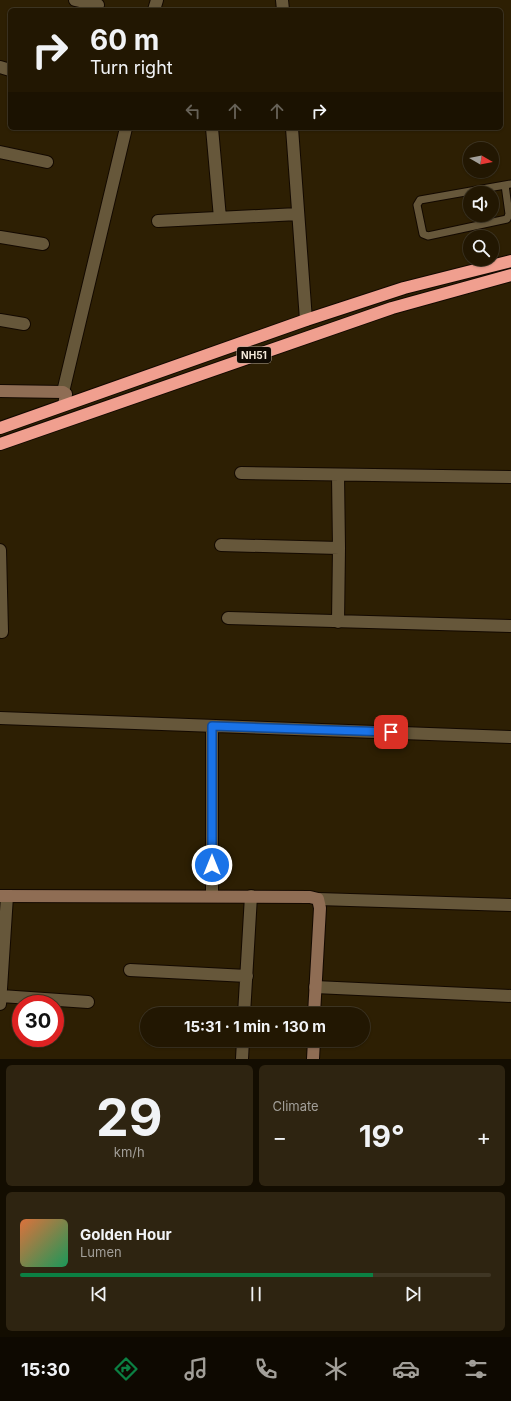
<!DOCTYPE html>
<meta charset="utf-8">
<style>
:root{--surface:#221702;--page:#2e2411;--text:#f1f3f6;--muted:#a29f99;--line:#3f3624;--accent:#0b8043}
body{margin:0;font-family:Inter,sans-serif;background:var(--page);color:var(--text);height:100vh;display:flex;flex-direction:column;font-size:15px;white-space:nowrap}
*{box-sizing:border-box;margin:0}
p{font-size:13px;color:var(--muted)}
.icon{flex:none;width:22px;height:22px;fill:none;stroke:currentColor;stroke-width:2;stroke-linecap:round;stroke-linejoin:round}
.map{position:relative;height:1059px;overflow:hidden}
.panel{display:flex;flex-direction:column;gap:6px;padding:6px;background:#130d01;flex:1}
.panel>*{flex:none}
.top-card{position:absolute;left:8px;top:8px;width:495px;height:122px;border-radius:6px;box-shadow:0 1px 3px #0004,0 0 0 1px var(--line);background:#221702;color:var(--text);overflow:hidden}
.needle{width:26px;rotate:99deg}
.controls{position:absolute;left:463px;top:142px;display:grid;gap:8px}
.controls a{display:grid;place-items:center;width:36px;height:36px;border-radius:50%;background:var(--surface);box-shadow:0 1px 3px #0004,0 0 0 1px var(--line);font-size:20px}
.speed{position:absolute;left:12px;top:995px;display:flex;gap:8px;font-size:20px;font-weight:700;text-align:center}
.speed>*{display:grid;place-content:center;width:52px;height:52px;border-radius:50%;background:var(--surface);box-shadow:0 1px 3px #0004,0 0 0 1px var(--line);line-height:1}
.speed .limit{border:6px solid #d22;background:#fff;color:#111}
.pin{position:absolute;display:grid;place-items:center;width:34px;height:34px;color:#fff;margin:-17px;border-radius:8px;box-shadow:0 2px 6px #0006}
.me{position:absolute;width:44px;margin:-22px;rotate:0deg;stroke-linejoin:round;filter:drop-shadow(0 0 3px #0008)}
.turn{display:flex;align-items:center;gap:14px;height:84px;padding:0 16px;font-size:18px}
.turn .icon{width:52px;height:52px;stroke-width:2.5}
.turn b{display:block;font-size:28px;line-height:34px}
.lanes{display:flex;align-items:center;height:38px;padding:0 16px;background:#0003;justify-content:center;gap:20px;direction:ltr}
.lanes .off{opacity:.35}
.big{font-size:30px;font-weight:700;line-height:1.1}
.panel .card{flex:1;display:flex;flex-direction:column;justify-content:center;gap:6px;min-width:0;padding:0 14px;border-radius:6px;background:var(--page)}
.panel .dial{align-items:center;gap:0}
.dial b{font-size:52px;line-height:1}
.song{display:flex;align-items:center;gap:12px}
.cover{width:48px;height:48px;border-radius:6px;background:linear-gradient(135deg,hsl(20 70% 55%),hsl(150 70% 35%))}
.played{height:4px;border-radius:2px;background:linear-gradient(90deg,var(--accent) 75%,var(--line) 75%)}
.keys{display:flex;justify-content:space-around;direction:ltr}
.heat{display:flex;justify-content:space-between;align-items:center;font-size:22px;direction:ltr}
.panel .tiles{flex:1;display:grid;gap:6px;grid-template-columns:1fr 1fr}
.card:last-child{grid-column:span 2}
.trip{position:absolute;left:140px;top:1007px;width:230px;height:40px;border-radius:20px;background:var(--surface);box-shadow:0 1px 3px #0004,0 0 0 1px var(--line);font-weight:700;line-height:40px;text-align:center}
.tabs{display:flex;height:64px;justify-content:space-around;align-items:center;background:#0e0901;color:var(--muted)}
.tabs .icon{width:28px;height:28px}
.tabs .selected{color:var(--accent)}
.tabs b{font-size:18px;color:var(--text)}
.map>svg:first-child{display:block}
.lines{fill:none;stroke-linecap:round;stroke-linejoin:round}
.lane-casing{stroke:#130900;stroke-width:9}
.street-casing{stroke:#130900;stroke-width:14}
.secondary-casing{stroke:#130900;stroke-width:14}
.highway-casing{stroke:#130900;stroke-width:14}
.lane{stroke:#66573a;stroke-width:7}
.street{stroke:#66573a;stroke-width:12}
.secondary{stroke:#8f6d54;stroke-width:12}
.highway{stroke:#f09f8f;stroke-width:12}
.route-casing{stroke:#114b97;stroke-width:10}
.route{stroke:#1a73e8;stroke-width:7}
.labels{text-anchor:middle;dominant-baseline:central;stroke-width:4;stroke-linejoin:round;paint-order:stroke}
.shield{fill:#100a02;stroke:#afa698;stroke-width:1}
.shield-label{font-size:10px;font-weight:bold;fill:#f3e9d9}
</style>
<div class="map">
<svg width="511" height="1059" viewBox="0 0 511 1059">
<rect width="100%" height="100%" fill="#2d1f03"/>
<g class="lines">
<g class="lane-casing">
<path id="lane" d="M 505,185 L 509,214 L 507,219 L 428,236 L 423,234 L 417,205 L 420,200 L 511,184"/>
</g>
<g class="street-casing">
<path id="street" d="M 75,0 L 98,5
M 282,0 L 283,10
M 154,10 L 157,0
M 0,67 L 10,70
M 212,128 L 220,218
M 292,128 L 306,320
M 0,152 L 47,162
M 158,221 L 298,214
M 0,237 L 43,244
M 0,320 L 24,324
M 63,392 L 126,128
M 241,473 L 511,477
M 221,545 L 339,548
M 0,550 L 2,632
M 228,618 L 511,626
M 338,622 L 339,548 L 338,475
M 0,718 L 511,737
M 212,896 L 212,726
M 318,899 L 511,905
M 130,970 L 247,976
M 315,987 L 511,996
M 1,996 L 88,1002
M 0,1004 L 7,896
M 244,1014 L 251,896
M 242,1059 L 243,1040"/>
</g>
<g class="secondary-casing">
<path id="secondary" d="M 0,391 L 63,392 L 66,394 L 64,405
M 0,896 L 310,897 L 318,899 L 320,908 L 314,1014
M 313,1059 L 314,1040"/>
</g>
<g class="highway-casing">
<path id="highway" d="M 0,428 L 306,320 L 404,288 L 511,261
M 0,444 L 392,308 L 511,275"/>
</g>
<use href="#lane" class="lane"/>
<use href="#street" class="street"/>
<use href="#secondary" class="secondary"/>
<use href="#highway" class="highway"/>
</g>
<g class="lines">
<g class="route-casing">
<path id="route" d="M 212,865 L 212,726 L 391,732"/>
</g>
<use href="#route" class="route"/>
</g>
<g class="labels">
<rect class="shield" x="237" y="347" width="34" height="16" rx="3"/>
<g class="shield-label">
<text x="254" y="355">NH51</text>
</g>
</g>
</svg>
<div class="controls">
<a><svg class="needle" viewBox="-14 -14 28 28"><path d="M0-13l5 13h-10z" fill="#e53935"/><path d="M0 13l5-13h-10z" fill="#a29f99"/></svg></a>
<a><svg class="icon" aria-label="sound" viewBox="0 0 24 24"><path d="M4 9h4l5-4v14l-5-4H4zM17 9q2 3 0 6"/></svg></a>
<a><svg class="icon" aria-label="search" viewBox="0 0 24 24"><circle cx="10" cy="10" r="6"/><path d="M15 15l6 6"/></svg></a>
</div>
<div class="speed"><div class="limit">30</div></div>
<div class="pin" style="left:391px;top:732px;background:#d93025"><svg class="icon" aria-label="arrive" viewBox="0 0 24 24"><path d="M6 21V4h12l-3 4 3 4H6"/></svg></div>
<svg class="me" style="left:212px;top:865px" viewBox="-20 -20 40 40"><circle r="17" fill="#1a73e8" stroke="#fff" stroke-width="3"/><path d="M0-11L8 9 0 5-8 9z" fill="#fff"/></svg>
<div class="trip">15:31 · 1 min · 130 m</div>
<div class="top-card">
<div class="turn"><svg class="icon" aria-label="right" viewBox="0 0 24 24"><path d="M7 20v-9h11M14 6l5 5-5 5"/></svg><div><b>60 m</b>Turn right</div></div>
<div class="lanes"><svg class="icon off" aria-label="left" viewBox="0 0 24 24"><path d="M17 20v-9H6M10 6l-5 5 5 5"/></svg><svg class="icon off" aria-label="ahead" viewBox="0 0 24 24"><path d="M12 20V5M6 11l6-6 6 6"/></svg><svg class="icon off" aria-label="ahead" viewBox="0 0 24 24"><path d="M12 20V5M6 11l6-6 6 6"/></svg><svg class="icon" aria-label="right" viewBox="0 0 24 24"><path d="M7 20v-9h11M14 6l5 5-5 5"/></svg></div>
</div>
</div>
<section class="panel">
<div class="tiles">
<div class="card dial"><b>29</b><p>km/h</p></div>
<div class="card"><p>Climate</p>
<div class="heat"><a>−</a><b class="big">19°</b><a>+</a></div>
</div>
<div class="card">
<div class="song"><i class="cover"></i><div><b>Golden Hour</b><p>Lumen</p></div></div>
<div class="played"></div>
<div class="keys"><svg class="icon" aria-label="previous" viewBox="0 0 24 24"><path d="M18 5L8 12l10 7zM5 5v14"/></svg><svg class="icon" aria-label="pause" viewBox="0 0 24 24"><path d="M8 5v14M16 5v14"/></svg><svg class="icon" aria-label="next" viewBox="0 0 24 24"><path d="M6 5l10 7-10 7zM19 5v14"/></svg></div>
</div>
</div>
</section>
<nav class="tabs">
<b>15:30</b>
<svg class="icon selected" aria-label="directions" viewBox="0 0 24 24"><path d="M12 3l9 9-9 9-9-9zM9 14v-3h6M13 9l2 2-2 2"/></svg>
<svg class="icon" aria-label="music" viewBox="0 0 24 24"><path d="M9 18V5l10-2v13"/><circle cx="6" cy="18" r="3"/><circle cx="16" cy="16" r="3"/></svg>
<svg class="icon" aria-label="phone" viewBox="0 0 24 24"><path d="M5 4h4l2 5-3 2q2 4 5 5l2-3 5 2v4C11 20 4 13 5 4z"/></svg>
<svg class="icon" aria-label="climate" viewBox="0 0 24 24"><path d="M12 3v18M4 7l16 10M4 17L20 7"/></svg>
<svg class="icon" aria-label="car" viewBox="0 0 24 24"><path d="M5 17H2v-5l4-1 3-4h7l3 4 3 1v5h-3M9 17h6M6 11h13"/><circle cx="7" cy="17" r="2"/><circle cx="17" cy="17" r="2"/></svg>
<svg class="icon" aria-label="filters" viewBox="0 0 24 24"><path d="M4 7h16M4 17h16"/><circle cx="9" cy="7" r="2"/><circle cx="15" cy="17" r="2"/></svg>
</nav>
